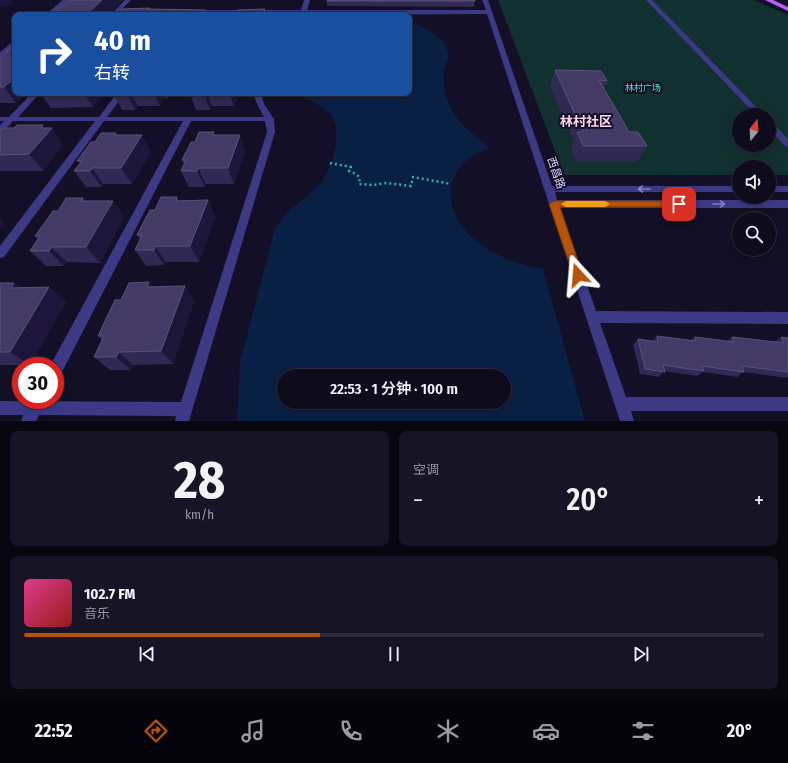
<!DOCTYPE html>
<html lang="zh">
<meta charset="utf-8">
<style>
:root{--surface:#0e0b1c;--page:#171425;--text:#f1f3f6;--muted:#9b9ba3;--line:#2e2b3b;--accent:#b45309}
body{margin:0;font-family:"Fira Sans Condensed","Noto Sans SC",sans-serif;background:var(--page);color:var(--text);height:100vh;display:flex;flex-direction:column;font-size:15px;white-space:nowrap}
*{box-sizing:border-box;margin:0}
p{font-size:13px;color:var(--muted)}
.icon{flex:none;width:22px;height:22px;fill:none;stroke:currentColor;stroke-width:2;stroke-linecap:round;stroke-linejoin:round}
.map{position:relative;height:421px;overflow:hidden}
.sheet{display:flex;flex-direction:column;gap:10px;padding:10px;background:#08060f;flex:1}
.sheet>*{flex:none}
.top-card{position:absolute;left:12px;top:12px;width:400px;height:84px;border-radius:8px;box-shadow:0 2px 10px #0003,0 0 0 1px var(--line);background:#1a4fa0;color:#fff;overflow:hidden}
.needle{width:26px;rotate:18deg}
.tools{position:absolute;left:732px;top:108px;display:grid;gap:8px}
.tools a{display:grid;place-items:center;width:44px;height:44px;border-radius:50%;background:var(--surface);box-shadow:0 2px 10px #0003,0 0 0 1px var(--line);font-size:20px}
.speed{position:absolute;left:12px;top:357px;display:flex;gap:8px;font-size:20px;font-weight:700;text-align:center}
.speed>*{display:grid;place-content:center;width:52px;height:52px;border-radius:50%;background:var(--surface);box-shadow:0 2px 10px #0003,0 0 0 1px var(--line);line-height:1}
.speed .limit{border:6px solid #d22;background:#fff;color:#111}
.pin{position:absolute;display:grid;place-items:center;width:34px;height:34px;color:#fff;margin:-17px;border-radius:8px;box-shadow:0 2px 6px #0006}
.me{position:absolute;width:44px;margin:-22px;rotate:341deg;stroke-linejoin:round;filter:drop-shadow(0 0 3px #0008)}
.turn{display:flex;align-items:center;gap:14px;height:84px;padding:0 16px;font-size:18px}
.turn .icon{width:52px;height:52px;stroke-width:2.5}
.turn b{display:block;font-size:28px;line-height:34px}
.big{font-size:30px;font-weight:600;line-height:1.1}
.sheet .card{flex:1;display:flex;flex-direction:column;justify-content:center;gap:6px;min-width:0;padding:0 14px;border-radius:8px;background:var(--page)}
.sheet .dial{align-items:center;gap:0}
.dial b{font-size:52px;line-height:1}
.song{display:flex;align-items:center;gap:12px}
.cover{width:48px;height:48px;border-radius:6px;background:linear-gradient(135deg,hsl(330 70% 55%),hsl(0 70% 35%))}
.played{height:4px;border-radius:2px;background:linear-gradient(90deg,var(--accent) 40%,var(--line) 40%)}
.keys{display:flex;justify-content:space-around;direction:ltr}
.heat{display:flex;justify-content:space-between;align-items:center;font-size:22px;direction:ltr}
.sheet .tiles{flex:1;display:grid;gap:10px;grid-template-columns:1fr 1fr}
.card:last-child{grid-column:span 2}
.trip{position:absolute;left:277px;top:369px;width:234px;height:40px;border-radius:20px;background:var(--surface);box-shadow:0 2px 10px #0003,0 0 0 1px var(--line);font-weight:600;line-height:40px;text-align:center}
.tab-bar{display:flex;height:64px;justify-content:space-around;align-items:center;background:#06040b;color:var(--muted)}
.tab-bar .icon{width:28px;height:28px}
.tab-bar .current{color:var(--accent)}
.tab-bar b{font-size:18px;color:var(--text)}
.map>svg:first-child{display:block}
.green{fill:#12302f;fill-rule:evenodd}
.water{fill:#0a1f44;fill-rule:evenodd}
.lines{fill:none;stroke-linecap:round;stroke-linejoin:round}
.path{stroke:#2fb8b0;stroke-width:2.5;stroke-dasharray:2 3;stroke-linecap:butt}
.minor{fill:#3d3a85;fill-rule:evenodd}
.major{fill:#c25bff;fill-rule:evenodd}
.wall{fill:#312854}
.shaded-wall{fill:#1d163a}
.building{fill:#433a66;stroke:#5a527e}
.oneway{stroke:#837fbc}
.route{fill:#b45309;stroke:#753606}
.slow{fill:#f59e0b}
.labels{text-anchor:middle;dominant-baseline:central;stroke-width:4;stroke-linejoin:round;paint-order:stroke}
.far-park-label{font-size:9px;fill:#5fe0c0;stroke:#130f26}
.street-label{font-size:11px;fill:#d9d4ff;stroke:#130f26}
.quarter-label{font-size:13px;font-weight:bold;fill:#ffd6f0;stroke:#130f26}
</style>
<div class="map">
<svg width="788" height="421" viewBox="0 0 788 421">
<rect width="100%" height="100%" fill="#130f26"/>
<path class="green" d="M 498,0 L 754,0 L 788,15 L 788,175 L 769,175 L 769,167 L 739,167 L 739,175 L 564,175 ZM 739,115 L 769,115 L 769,145 L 739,145 Z"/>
<path class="water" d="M 409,22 C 423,27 446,36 448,53 C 449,59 446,64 444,70 C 442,82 446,99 451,109 C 459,125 477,137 490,148 C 436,166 441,218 483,246 C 501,258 522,266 543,269 L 585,421 L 237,421 L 240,363 L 274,232 C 283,210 307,200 322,181 C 333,166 343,132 331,115 C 323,105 308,101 298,93 L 409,93 ZM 284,376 L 504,376 L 504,402 L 284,402 Z"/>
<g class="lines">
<path class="path" d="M 330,163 L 351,167 L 349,171 C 356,174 361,175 359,184 L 373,185 L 386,183 L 411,186 L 413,177 L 451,184"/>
<path class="minor" d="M 63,0 L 69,0 L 52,15 L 45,15 Z
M 125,0 L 131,0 L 121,10 L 133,10 L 136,12 L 135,13 L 112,15 L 112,13 Z
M 304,0 L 310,0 L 307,10 L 486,10 L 482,0 L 488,0 L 552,186 L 739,186 L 739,192 L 555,192 L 557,200 L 788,200 L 788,208 L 560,208 L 596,311 L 788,312 L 788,324 L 600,323 L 626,397 L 788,397 L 788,411 L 631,411 L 634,421 L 620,421 L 487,14 L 295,15 L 294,14 L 193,14 L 190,12 L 193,10 L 301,10 Z
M 646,0 L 652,0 L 764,115 L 756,115 Z
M 15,40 L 15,45 L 0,57 L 0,52 Z
M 32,93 L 40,93 L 18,117 L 99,117 L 117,93 L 125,93 L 107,117 L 264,117 L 257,104 L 253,93 L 261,93 L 264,104 L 274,119 L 275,132 L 189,421 L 175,421 L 176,416 L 39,415 L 36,421 L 21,421 L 23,415 L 0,415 L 0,401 L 181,402 L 267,132 L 265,121 L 191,121 L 60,376 L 55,378 L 55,366 L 50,366 L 183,121 L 104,121 L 4,257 L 0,258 L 0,246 L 95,121 L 13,121 L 3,132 L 0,133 L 0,125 L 4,121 L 0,121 L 0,117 L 9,117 Z
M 769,122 L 772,122 L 788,139 L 788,147 L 785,146 L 769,129 Z
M 769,186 L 788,186 L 788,192 L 769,192 Z"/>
<path class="major" d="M 765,0 L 773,0 L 788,7 L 788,11 Z"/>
</g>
<path class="wall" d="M 327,1 L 475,1 L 474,7 L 327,6 Z
M 15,44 L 15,93 L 30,93 L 26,97 L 22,97 L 16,103 L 0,103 L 0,58 L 7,53 L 6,51 Z
M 555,70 L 607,81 L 603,89 L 629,132 L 647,146 L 637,162 L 576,162 L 571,148 L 574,141 L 550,86 Z
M 40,93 L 104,93 L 93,107 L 51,108 Z
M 114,93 L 171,93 L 168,98 L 165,98 L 160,106 L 138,106 L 135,110 L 122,110 L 113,94 Z
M 190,93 L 239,93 L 234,106 L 212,106 L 210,110 L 196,110 L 190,94 Z
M 45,128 L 63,144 L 43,171 L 0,171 L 0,131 Z
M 116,133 L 117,135 L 151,151 L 132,184 L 103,184 L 102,187 L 86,187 L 74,171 L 80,163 L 77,161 L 95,142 Z
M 215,135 L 245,151 L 234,184 L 206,184 L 205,187 L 189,187 L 181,171 L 184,165 L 182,160 L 195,142 Z
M 177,197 L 179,201 L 208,200 L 215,217 L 199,262 L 166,262 L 164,265 L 146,266 L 135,250 L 140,239 L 137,235 L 155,210 Z
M 83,198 L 86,201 L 113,201 L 124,217 L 100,263 L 67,262 L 64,266 L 46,266 L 30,251 L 38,239 L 35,236 L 58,211 Z
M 0,283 L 14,283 L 20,287 L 66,302 L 30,365 L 0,365 Z
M 185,286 L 194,301 L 173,364 L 133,365 L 131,370 L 110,370 L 94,357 L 102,340 L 98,336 L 121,300 L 152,287 Z
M 657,336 L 690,341 L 695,337 L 727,341 L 732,337 L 774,342 L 781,337 L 788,338 L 788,377 L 787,378 L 743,372 L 737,377 L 703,372 L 697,376 L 664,371 L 659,377 L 640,374 L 633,345 L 638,339 L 652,341 Z"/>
<path class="shaded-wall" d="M 0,0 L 12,0 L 12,5 L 1,7 L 0,5 Z
M 102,0 L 123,0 L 108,15 L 86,15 Z
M 265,9 L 266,15 L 263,15 Z
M 206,10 L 208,15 L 202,15 Z
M 11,81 L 15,87 L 15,93 L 19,93 L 22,97 L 16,103 L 4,87 Z
M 22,93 L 30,93 L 26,97 Z
M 84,93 L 104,93 L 93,107 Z
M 127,93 L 131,93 L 138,106 L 135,110 L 127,94 Z
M 154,93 L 162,93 L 165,98 L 160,106 Z
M 166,93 L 171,93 L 168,98 Z
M 204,93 L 207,93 L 212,106 L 210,110 L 204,94 Z
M 229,93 L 239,93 L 234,106 Z
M 43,125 L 48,132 L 52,128 L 63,144 L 43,171 L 29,154 L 41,128 Z
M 142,135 L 151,151 L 132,184 L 121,168 Z
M 240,135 L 245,151 L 234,184 L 228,168 Z
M 92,168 L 103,184 L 102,187 L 90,171 Z
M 198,168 L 206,184 L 205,187 L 197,171 Z
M 208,200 L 215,217 L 199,262 L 190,246 Z
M 113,201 L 124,217 L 100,263 L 86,247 Z
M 0,216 L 5,226 L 0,228 Z
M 155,246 L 166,262 L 164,265 L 154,250 Z
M 51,247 L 67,262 L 64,266 L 49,251 Z
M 149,282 L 160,297 L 147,287 Z
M 14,283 L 32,298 L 11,288 Z
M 185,286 L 194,301 L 173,364 L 161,351 Z
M 49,287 L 66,302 L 30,365 L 10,352 Z
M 119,352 L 133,365 L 131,370 L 116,357 Z"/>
<path class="building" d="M 70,0 L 102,0 L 86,15 L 51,15 Z
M 327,0 L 475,0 L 475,1 L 327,1 Z
M 150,8 L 149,9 L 206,10 L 202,15 L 117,15 L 122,9 Z
M 265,9 L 263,15 L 233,15 L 237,10 Z
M 15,44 L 15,81 L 11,81 L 4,87 L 0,87 L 0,58 L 8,51 L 6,51 Z
M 555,70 L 601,71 L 607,81 L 599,80 L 629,132 L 638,132 L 647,146 L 583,146 L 577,132 L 583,132 Z
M 114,93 L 127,93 L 127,94 L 113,94 Z
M 190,93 L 204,93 L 204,94 L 190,94 Z
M 17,125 L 43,125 L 41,128 L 52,128 L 29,154 L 0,155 L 0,131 L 3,128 L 14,128 Z
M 199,132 L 214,132 L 213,135 L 240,135 L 228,168 L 198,168 L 197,171 L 181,171 L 186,160 L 182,160 L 191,142 L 195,142 Z
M 101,133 L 116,133 L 114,135 L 142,135 L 121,168 L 92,168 L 90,171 L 74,171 L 82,161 L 77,161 L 91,142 L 95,142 Z
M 161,197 L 177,197 L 176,201 L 208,200 L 190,246 L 155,246 L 154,250 L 135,250 L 142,235 L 137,235 L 150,210 L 155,210 Z
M 66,198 L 83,198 L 81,201 L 113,201 L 86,247 L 51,247 L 49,251 L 30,251 L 40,236 L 35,236 L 53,211 L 58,211 Z
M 149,282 L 147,287 L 185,286 L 161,351 L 119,352 L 116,357 L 94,357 L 104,336 L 98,336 L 115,300 L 121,300 L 129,283 Z
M 0,283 L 14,283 L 11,288 L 49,287 L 10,352 L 0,352 Z
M 657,336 L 696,341 L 695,337 L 734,342 L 732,337 L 784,343 L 781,337 L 788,338 L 788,372 L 742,366 L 744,372 L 702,366 L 704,371 L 663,365 L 665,372 L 645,369 L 638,339 L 658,342 Z"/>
<defs><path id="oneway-shaft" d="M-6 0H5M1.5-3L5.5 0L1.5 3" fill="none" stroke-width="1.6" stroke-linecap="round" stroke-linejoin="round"/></defs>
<g class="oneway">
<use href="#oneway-shaft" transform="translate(644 189) rotate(-180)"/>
<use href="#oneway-shaft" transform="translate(719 204)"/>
</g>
<path class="route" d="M 554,201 L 679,201 L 683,204 L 679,207 L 560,207 L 583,275 L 581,278 L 578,279 L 574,278 L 573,275 L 549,204 Z"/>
<path class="slow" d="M 566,201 L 605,201 L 610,204 L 605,207 L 566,207 L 561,204 Z"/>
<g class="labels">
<g class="far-park-label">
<text x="643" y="88">林村广场</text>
</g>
<g class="street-label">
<text transform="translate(556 173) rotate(71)">西昌路</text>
</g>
<g class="quarter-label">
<text x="586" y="121">林村社区</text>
</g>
</g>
</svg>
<div class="tools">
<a><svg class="needle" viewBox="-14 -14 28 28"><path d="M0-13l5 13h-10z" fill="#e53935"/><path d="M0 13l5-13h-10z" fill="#9b9ba3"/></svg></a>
<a><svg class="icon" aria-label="sound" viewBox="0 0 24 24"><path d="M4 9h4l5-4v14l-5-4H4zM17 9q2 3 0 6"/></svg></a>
<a><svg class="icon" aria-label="search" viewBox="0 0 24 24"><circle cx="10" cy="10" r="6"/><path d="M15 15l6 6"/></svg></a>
</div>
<div class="speed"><div class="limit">30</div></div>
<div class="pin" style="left:679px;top:204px;background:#d93025"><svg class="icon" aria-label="arrive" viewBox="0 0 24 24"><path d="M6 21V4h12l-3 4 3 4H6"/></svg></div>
<svg class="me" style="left:578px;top:275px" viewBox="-20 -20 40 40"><path d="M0-17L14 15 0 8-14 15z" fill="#b45309" stroke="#fff" stroke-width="4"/></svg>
<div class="trip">22:53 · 1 分钟 · 100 m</div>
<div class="top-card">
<div class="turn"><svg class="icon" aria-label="right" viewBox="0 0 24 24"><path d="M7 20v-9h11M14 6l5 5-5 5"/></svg><div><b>40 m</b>右转</div></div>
</div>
</div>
<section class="sheet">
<div class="tiles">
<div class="card dial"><b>28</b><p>km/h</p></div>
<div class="card"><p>空调</p>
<div class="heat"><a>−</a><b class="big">20°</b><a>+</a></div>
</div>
<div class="card">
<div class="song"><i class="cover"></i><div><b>102.7 FM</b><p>音乐</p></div></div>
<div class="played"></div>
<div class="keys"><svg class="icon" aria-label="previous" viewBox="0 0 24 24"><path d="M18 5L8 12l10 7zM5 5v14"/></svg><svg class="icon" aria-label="pause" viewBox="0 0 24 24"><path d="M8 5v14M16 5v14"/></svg><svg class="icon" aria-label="next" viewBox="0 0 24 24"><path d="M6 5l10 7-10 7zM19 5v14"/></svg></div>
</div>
</div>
</section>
<nav class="tab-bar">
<b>22:52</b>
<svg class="icon current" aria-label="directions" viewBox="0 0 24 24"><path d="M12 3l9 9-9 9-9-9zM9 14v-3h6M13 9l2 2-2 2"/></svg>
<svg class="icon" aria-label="music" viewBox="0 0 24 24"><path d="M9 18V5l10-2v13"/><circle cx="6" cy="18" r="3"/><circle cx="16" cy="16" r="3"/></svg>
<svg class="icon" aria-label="phone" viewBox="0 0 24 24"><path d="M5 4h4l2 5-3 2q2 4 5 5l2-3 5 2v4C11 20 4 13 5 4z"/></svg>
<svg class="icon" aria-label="climate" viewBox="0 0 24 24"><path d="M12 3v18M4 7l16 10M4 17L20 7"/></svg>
<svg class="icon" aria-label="car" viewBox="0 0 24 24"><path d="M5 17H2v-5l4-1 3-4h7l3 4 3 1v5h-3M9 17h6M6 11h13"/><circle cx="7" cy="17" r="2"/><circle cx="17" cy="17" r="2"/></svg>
<svg class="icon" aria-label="filters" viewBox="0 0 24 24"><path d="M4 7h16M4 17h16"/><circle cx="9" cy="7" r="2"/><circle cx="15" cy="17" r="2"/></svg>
<b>20°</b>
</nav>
